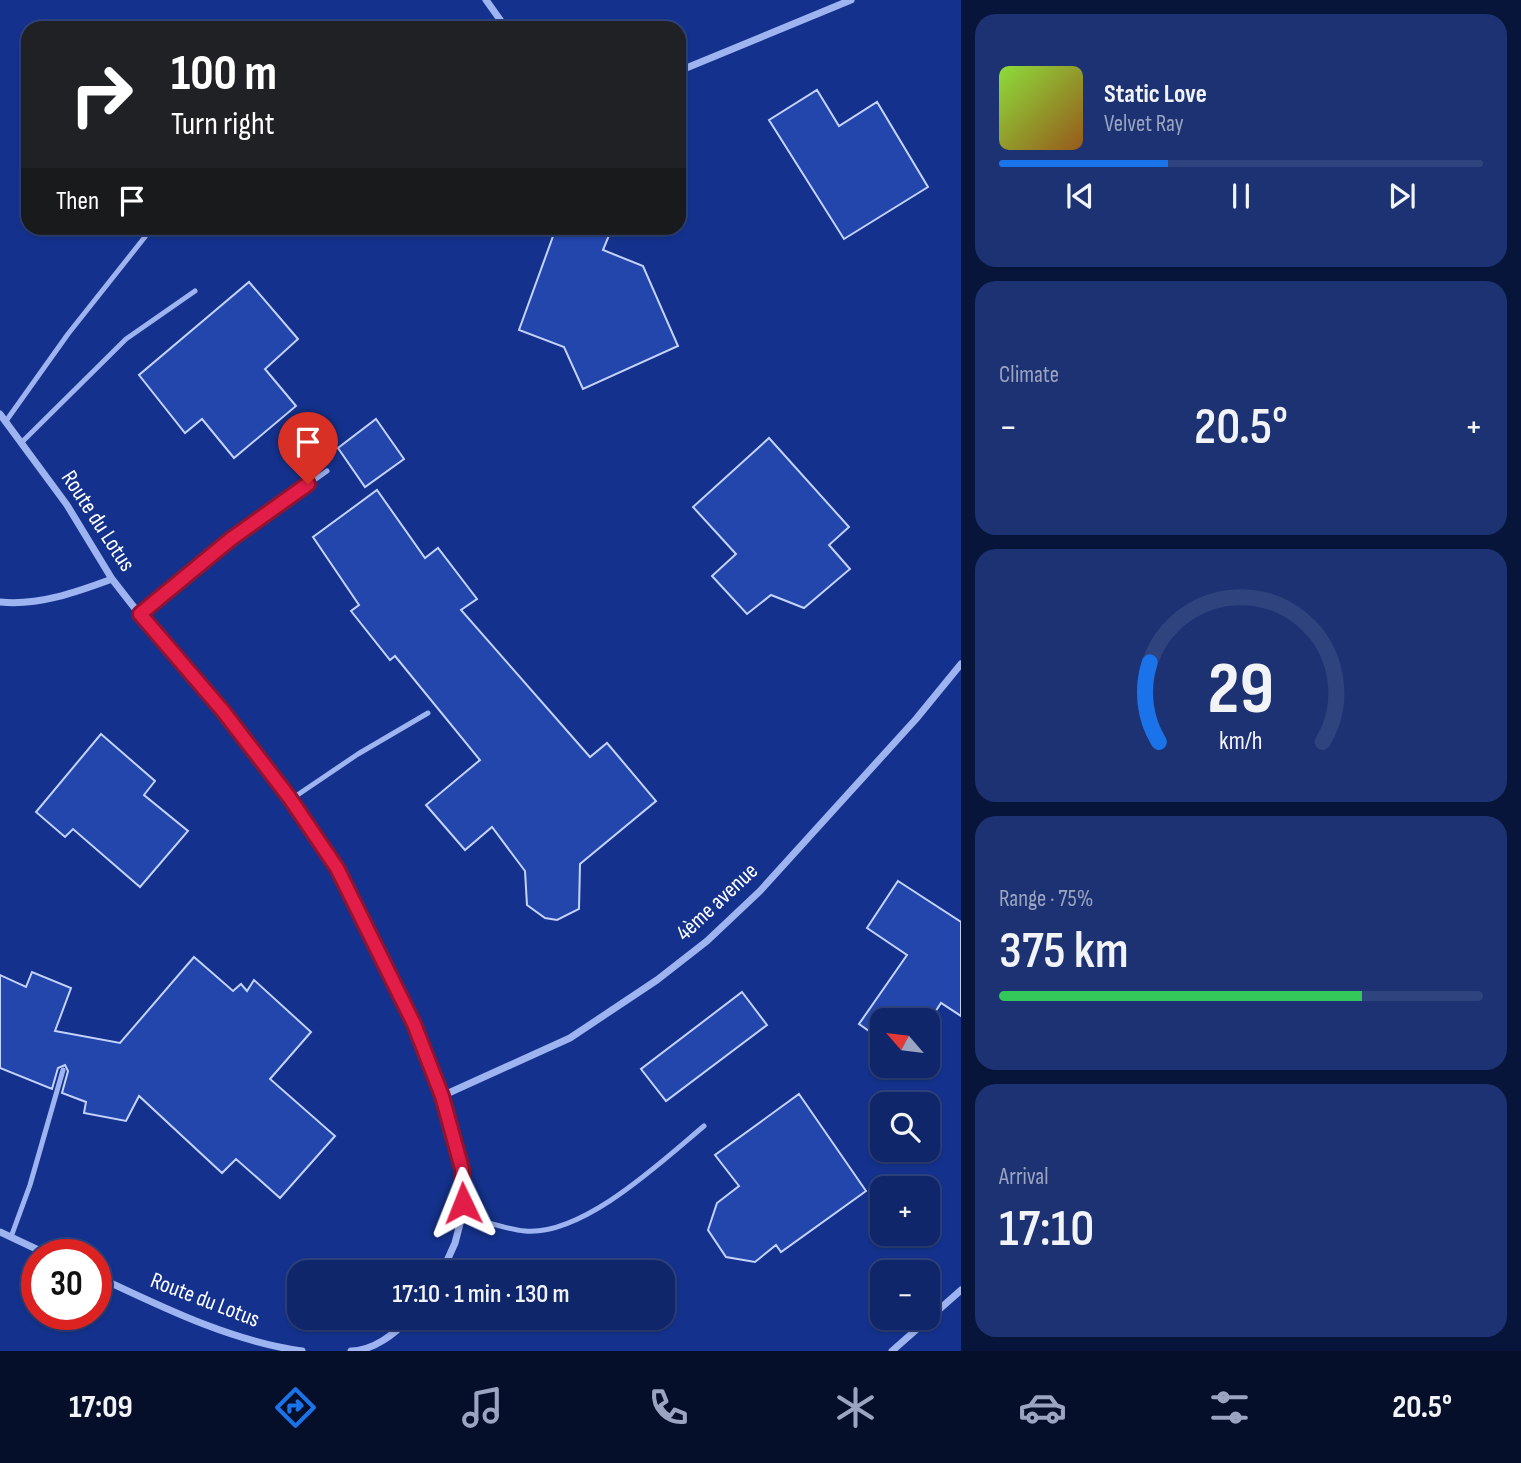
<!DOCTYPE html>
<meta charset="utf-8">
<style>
:root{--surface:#0f266a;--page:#1d3272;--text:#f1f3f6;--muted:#9ba5c1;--line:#2f437e;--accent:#1a73e8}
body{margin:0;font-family:"Sofia Sans Condensed",sans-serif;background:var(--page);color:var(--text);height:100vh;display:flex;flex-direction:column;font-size:26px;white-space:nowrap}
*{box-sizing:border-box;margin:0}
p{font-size:23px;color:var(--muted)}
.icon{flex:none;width:38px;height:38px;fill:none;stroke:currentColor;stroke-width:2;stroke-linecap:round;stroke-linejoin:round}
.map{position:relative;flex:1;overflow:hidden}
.panel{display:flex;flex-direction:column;gap:14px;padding:14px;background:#08153a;width:560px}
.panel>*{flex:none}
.banner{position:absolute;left:21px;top:21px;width:665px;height:214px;border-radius:21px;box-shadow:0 2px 5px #0004,0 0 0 2px var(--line);background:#202124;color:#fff;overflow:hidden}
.needle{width:46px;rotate:298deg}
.tools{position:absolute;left:870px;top:1008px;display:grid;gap:14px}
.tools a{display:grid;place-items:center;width:70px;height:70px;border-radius:14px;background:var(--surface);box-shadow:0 2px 5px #0004,0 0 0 2px var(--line);font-size:35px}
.speed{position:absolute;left:21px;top:1239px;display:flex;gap:14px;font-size:35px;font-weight:700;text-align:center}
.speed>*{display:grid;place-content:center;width:91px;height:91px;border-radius:50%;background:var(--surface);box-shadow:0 2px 5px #0004,0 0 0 2px var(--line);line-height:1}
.speed .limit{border:10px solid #d22;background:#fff;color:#111}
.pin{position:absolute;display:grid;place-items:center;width:60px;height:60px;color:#fff;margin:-72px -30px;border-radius:50% 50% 50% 0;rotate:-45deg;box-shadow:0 0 7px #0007}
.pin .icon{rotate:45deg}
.me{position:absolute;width:77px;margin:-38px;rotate:358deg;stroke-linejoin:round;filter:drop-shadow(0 0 5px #0008)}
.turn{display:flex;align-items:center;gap:24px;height:147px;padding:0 35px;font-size:32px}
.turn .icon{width:91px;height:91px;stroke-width:2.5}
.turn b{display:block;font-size:49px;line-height:60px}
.then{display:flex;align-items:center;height:66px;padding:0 35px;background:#0003;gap:14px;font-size:26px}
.big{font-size:52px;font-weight:600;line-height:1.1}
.panel .widget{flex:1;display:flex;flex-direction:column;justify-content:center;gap:10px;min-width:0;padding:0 24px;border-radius:21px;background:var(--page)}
.panel .dial{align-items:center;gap:0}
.dial svg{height:182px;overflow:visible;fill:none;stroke:var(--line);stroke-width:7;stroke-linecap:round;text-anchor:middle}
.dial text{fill:var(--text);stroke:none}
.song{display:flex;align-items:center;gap:21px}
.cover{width:84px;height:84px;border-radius:10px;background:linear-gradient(135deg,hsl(90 70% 55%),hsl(30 70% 35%))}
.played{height:7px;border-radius:4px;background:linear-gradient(90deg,var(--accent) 35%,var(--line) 35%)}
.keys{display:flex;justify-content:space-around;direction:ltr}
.heat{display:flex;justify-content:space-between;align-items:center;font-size:38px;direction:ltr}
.charge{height:10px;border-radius:5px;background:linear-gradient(90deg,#34c759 75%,var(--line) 0)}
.trip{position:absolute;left:287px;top:1260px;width:388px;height:70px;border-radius:21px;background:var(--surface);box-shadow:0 2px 5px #0004,0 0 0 2px var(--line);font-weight:600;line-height:70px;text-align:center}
.dock{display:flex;height:112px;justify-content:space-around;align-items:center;background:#060f2a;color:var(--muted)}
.dock .icon{width:49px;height:49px}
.dock .current{color:var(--accent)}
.dock b{font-size:32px;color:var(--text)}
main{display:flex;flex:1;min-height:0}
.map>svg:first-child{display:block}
.building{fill:#2246ac;stroke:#c4d3fc;stroke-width:2}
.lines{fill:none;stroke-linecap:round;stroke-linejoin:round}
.lane{stroke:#9eb4f0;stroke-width:5}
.street{stroke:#9eb4f0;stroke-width:7}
.route-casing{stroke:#92132f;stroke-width:18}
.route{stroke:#e11d48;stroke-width:12}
.labels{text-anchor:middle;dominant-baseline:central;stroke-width:7;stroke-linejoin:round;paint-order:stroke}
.street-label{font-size:23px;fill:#fff;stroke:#14328d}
</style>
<main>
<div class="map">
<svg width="961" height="1351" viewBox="0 0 961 1351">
<rect width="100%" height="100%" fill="#14328d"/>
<path class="building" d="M 817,90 L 839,126 L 877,102 L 928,187 L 844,239 L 769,120 Z
M 556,228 L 612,228 L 603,250 L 643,266 L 678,346 L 583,389 L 564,347 L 519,330 Z
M 249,282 L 298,339 L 265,369 L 296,406 L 234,458 L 202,419 L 185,433 L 139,375 Z
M 376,419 L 404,459 L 365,487 L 338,448 Z
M 769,438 L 849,527 L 829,545 L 850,569 L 804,608 L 771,595 L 747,614 L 712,576 L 736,554 L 693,507 Z
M 377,490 L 425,558 L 438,548 L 477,599 L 461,610 L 590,757 L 607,743 L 656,801 L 580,864 L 579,909 L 557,920 L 545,918 L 527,905 L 525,871 L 492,827 L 465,850 L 426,805 L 480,760 L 395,656 L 390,660 L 351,611 L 359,605 L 313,537 Z
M 101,734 L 155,781 L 144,795 L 188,831 L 140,887 L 73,829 L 65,837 L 36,812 Z
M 898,881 L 961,922 L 961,1016 L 941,1003 L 928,1023 L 928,1020 L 882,1020 L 882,1040 L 859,1024 L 907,955 L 867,928 Z
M 194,957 L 233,991 L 241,984 L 247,991 L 254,980 L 311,1032 L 270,1079 L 335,1136 L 280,1198 L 236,1159 L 222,1173 L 139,1096 L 126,1121 L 84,1113 L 86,1102 L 62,1093 L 68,1071 L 65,1065 L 58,1068 L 52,1089 L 0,1068 L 0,975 L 26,987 L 32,972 L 71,988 L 55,1031 L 120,1043 Z
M 742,992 L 767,1025 L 666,1101 L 641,1069 Z
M 799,1094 L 866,1191 L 781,1252 L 776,1245 L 755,1262 L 726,1257 L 708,1230 L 717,1203 L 739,1186 L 715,1155 Z"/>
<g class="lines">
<path class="lane" d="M 6,421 L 68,334 L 152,228
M 21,443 L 126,339 L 195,291
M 140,614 L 231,539 L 327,471
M 290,800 L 358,754 L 428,713
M 462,1216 C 482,1220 504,1229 525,1231 C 583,1236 661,1162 704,1126
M 11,1237 L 30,1185 L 63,1070"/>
<path class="street" d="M 486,0 L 506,28
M 679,71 L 851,0
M 0,414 L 67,505 L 112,579 L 151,629 L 223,711 L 289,797 L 337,868 L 414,1024 L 442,1096 L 462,1169 L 462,1216 L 455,1243 L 442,1272
M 0,602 C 38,606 77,592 112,579
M 442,1096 L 570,1038 L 657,980 L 707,941 L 760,891 L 916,719 L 961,664
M 0,1232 L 49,1255
M 96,1276 C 162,1307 230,1341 302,1351
M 351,1351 C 375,1350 394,1334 410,1318
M 892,1351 L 961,1290"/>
</g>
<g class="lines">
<g class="route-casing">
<path id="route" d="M 308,484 L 231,539 L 140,614 L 223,711 L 289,797 L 337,868 L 414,1024 L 442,1096 L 462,1169 L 463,1203"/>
</g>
<use href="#route" class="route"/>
</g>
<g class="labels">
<g class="street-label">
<text transform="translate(98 521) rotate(57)">Route du Lotus</text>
<text transform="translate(717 902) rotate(-43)">4ème avenue</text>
<text transform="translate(205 1300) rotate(21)">Route du Lotus</text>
</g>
</g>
</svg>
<div class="tools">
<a><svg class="needle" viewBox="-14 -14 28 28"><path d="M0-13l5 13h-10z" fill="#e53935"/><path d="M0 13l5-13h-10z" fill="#9ba5c1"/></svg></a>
<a><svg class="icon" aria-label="search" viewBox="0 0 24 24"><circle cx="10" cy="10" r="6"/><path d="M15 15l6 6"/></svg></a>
<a>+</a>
<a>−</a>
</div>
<div class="speed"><div class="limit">30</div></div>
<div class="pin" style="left:308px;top:484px;background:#d93025"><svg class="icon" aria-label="arrive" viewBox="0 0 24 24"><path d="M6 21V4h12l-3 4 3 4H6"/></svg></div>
<svg class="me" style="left:463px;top:1203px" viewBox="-20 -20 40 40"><path d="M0-17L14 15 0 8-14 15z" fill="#e11d48" stroke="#fff" stroke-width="4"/></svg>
<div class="trip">17:10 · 1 min · 130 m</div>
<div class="banner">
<div class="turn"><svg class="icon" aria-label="right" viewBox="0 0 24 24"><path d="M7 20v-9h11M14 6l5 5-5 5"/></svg><div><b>100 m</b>Turn right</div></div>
<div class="then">Then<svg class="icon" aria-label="arrive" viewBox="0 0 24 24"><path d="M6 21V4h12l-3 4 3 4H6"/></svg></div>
</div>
</div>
<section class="panel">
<div class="widget">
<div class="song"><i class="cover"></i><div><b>Static Love</b><p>Velvet Ray</p></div></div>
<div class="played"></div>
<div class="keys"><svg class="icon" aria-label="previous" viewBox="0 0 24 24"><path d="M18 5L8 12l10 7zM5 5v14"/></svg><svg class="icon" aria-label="pause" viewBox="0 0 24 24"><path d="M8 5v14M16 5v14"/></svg><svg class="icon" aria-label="next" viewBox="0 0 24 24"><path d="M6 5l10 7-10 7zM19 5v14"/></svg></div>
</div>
<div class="widget"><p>Climate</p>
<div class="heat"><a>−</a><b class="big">20.5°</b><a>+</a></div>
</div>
<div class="widget dial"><svg viewBox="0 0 100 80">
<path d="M14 69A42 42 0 1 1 86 69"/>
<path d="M14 69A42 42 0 0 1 10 34" stroke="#1a73e8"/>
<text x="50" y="56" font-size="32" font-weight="700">29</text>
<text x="50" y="72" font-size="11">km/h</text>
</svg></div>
<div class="widget"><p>Range · 75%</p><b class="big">375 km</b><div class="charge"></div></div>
<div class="widget"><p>Arrival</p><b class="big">17:10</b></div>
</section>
</main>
<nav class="dock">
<b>17:09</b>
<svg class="icon current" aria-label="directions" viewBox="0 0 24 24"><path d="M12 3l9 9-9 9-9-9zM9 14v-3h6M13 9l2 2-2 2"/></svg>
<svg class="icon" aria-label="music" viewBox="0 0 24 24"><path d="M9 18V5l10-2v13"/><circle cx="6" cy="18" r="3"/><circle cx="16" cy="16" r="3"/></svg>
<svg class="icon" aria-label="phone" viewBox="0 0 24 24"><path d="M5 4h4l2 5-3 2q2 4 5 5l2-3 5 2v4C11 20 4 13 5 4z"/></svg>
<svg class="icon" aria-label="climate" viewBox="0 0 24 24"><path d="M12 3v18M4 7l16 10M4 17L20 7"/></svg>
<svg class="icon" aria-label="car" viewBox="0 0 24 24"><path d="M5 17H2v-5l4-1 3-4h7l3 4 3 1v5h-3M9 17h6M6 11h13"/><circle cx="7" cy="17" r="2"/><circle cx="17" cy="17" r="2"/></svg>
<svg class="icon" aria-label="filters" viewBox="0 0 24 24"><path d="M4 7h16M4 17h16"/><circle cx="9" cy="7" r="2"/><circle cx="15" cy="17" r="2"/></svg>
<b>20.5°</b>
</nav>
